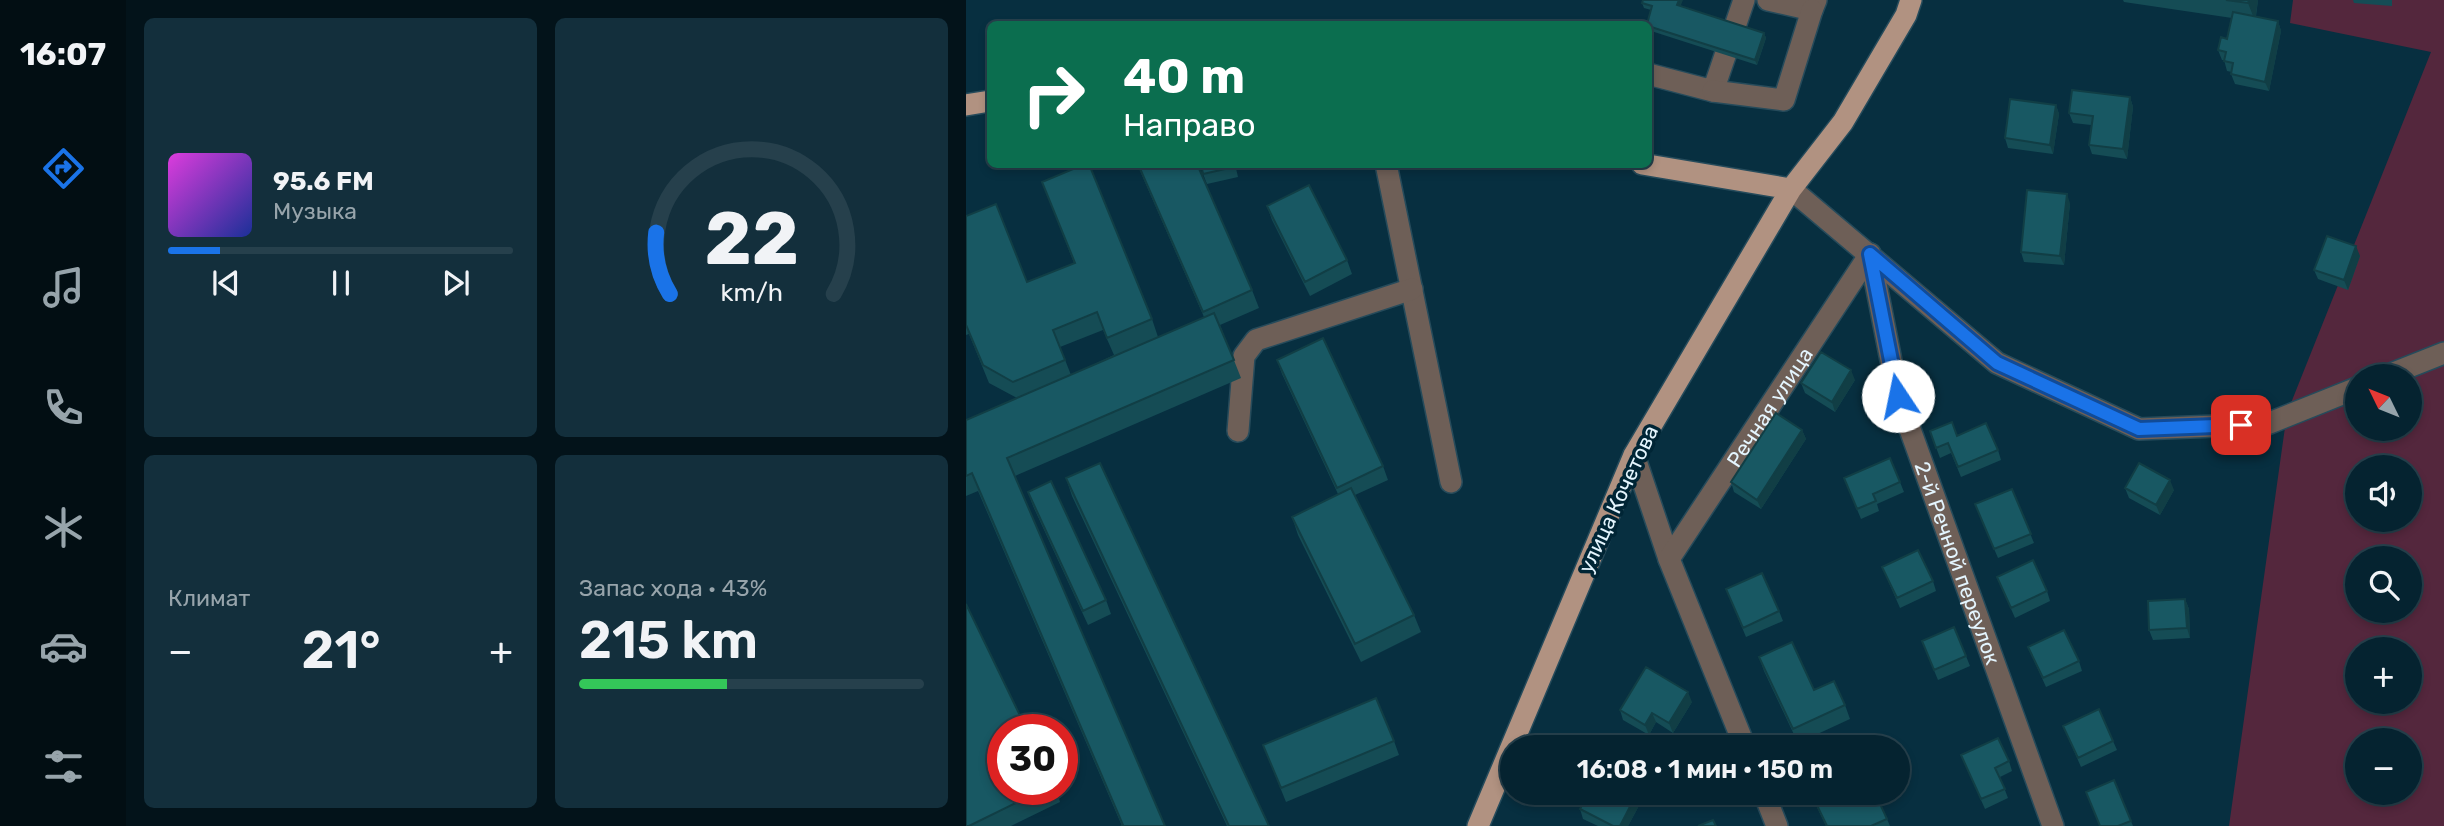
<!DOCTYPE html>
<html lang="ru">
<meta charset="utf-8">
<style>
:root{--surface:#052330;--page:#132f3c;--text:#f1f3f6;--muted:#97a4ab;--line:#26404c;--accent:#1a73e8}
body{margin:0;font-family:Rubik,sans-serif;background:var(--page);color:var(--text);height:100vh;display:flex;flex-direction:column;font-size:26px;white-space:nowrap}
*{box-sizing:border-box;margin:0}
p{font-size:23px;color:var(--muted)}
.icon{flex:none;width:38px;height:38px;fill:none;stroke:currentColor;stroke-width:2;stroke-linecap:round;stroke-linejoin:round}
.map{position:relative;flex:1;overflow:hidden}
.side{display:flex;flex-direction:column;gap:18px;padding:18px;background:#03131a;width:840px}
.side>*{flex:none}
.hud{position:absolute;left:21px;top:21px;width:665px;height:147px;border-radius:10px;box-shadow:0 4px 10px #0003,0 0 0 2px var(--line);background:#0b6e4f;color:#fff;overflow:hidden}
.needle{width:46px;rotate:313deg}
.tools{position:absolute;left:1379px;top:364px;display:grid;gap:14px}
.tools a{display:grid;place-items:center;width:77px;height:77px;border-radius:50%;background:var(--surface);box-shadow:0 4px 10px #0003,0 0 0 2px var(--line);font-size:35px}
.speed{position:absolute;left:21px;top:714px;display:flex;gap:14px;font-size:35px;font-weight:700;text-align:center}
.speed>*{display:grid;place-content:center;width:91px;height:91px;border-radius:50%;background:var(--surface);box-shadow:0 4px 10px #0003,0 0 0 2px var(--line);line-height:1}
.speed .limit{border:10px solid #d22;background:#fff;color:#111}
.pin{position:absolute;display:grid;place-items:center;width:60px;height:60px;color:#fff;margin:-30px;border-radius:14px;box-shadow:0 4px 10px #0006}
.me{position:absolute;width:77px;margin:-38px;rotate:349deg;stroke-linejoin:round;filter:drop-shadow(0 0 5px #0008)}
.turn{display:flex;align-items:center;gap:24px;height:147px;padding:0 21px;font-size:32px}
.turn .icon{width:91px;height:91px;stroke-width:2.5}
.turn b{display:block;font-size:49px;line-height:60px}
.big{font-size:52px;font-weight:600;line-height:1.1}
.side .widget{flex:1;display:flex;flex-direction:column;justify-content:center;gap:10px;min-width:0;padding:0 24px;border-radius:10px;background:var(--page)}
.side .dial{align-items:center;gap:0}
.dial svg{height:182px;overflow:visible;fill:none;stroke:var(--line);stroke-width:7;stroke-linecap:round;text-anchor:middle}
.dial text{fill:var(--text);stroke:none}
.song{display:flex;align-items:center;gap:21px}
.cover{width:84px;height:84px;border-radius:10px;background:linear-gradient(135deg,hsl(300 70% 55%),hsl(230 70% 35%))}
.played{height:7px;border-radius:4px;background:linear-gradient(90deg,var(--accent) 15%,var(--line) 15%)}
.keys{display:flex;justify-content:space-around;direction:ltr}
.heat{display:flex;justify-content:space-between;align-items:center;font-size:38px;direction:ltr}
.charge{height:10px;border-radius:5px;background:linear-gradient(90deg,#34c759 43%,var(--line) 0)}
.side .tiles{flex:1;display:grid;gap:18px;grid-template-columns:repeat(2,1fr)}
.trip{position:absolute;left:534px;top:735px;width:410px;height:70px;border-radius:35px;background:var(--surface);box-shadow:0 4px 10px #0003,0 0 0 2px var(--line);font-weight:600;line-height:70px;text-align:center}
main{display:flex;flex:1;min-height:0}
.tab-bar{display:flex;flex-direction:column;width:126px;justify-content:space-around;align-items:center;background:#020e13;color:var(--muted)}
.tab-bar .icon{width:49px;height:49px}
.tab-bar .selected{color:var(--accent)}
.tab-bar b{font-size:32px;color:var(--text)}
.map>svg:first-child{display:block}
.green{fill:#54273d;fill-rule:evenodd}
.lines{fill:none;stroke-linecap:round;stroke-linejoin:round}
.minor-casing{stroke:#264b5b;stroke-width:24}
.major-casing{stroke:#264b5b;stroke-width:24}
.minor{stroke:#6e5f57;stroke-width:21}
.major{stroke:#b19281;stroke-width:21}
.wall{fill:#154c55;fill-rule:evenodd}
.shaded-wall{fill:#113e45}
.building{fill:#185863;stroke:#113e45;stroke-width:2}
.route-casing{stroke:#114b97;stroke-width:18}
.route{stroke:#1a73e8;stroke-width:12}
.labels{text-anchor:middle;dominant-baseline:central;stroke-width:7;stroke-linejoin:round;paint-order:stroke}
.street-label{font-size:21px;fill:#e4f5fe;stroke:#002535}
</style>
<main>
<nav class="tab-bar">
<b>16:07</b>
<svg class="icon selected" aria-label="directions" viewBox="0 0 24 24"><path d="M12 3l9 9-9 9-9-9zM9 14v-3h6M13 9l2 2-2 2"/></svg>
<svg class="icon" aria-label="music" viewBox="0 0 24 24"><path d="M9 18V5l10-2v13"/><circle cx="6" cy="18" r="3"/><circle cx="16" cy="16" r="3"/></svg>
<svg class="icon" aria-label="phone" viewBox="0 0 24 24"><path d="M5 4h4l2 5-3 2q2 4 5 5l2-3 5 2v4C11 20 4 13 5 4z"/></svg>
<svg class="icon" aria-label="climate" viewBox="0 0 24 24"><path d="M12 3v18M4 7l16 10M4 17L20 7"/></svg>
<svg class="icon" aria-label="car" viewBox="0 0 24 24"><path d="M5 17H2v-5l4-1 3-4h7l3 4 3 1v5h-3M9 17h6M6 11h13"/><circle cx="7" cy="17" r="2"/><circle cx="17" cy="17" r="2"/></svg>
<svg class="icon" aria-label="filters" viewBox="0 0 24 24"><path d="M4 7h16M4 17h16"/><circle cx="9" cy="7" r="2"/><circle cx="15" cy="17" r="2"/></svg>
</nav>
<section class="side">
<div class="tiles">
<div class="widget">
<div class="song"><i class="cover"></i><div><b>95.6 FM</b><p>Музыка</p></div></div>
<div class="played"></div>
<div class="keys"><svg class="icon" aria-label="previous" viewBox="0 0 24 24"><path d="M18 5L8 12l10 7zM5 5v14"/></svg><svg class="icon" aria-label="pause" viewBox="0 0 24 24"><path d="M8 5v14M16 5v14"/></svg><svg class="icon" aria-label="next" viewBox="0 0 24 24"><path d="M6 5l10 7-10 7zM19 5v14"/></svg></div>
</div>
<div class="widget dial"><svg viewBox="0 0 100 80">
<path d="M14 69A42 42 0 1 1 86 69"/>
<path d="M14 69A42 42 0 0 1 8 42" stroke="#1a73e8"/>
<text x="50" y="56" font-size="32" font-weight="700">22</text>
<text x="50" y="72" font-size="11">km/h</text>
</svg></div>
<div class="widget"><p>Климат</p>
<div class="heat"><a>−</a><b class="big">21°</b><a>+</a></div>
</div>
<div class="widget"><p>Запас хода · 43%</p><b class="big">215 km</b><div class="charge"></div></div>
</div>
</section>
<div class="map">
<svg width="1478" height="826" viewBox="0 0 1478 826">
<rect width="100%" height="100%" fill="#072f40"/>
<path class="green" d="M 1327,0 L 1478,0 L 1478,826 L 1263,826 L 1321,413 L 1465,52 L 1324,23 ZM 1391,376 L 1444,376 L 1444,429 L 1391,429 ZM 1391,467 L 1444,467 L 1444,520 L 1391,520 ZM 1391,558 L 1444,558 L 1444,611 L 1391,611 ZM 1391,649 L 1444,649 L 1444,702 L 1391,702 ZM 1391,740 L 1444,740 L 1444,793 L 1391,793 Z"/>
<g class="lines">
<g class="minor-casing">
<g id="minor">
<path d="M 802,0 L 846,10 L 850,0"/>
<path d="M 682,74 L 747,91 L 778,0"/>
<path d="M 747,91 L 818,100 L 846,10"/>
<path d="M 420,164 L 485,482"/>
<path d="M 825,189 L 1031,363 L 1173,429 L 1301,424 L 1391,388"/>
<path id="s1" d="M 904,254 L 932,396 L 1087,826"/>
<path d="M 1420,376 L 1478,353"/>
<path d="M 272,431 L 278,356 L 290,340 L 446,289"/>
<path d="M 668,455 L 703,559"/>
<path id="s2" d="M 779,747 L 703,559 L 904,254"/>
<path d="M 798,793 L 811,826"/>
</g>
</g>
<g class="major-casing">
<path id="major" d="M 0,105 L 24,101
M 676,164 L 825,189
M 512,826 L 668,455 L 825,189 L 877,122 L 940,15 L 945,0"/>
</g>
<use href="#minor" class="minor"/>
<use href="#major" class="major"/>
</g>
<path class="wall" d="M 1157,0 L 1292,0 L 1290,16 L 1312,21 L 1315,31 L 1303,91 L 1269,84 L 1265,74 L 1266,72 L 1261,71 L 1258,60 L 1256,60 L 1252,50 L 1261,39 L 1266,18 L 1158,2 Z
M 1387,0 L 1426,0 L 1426,6 L 1388,3 Z
M 676,3 L 714,6 L 798,33 L 800,38 L 791,65 L 682,30 L 685,10 L 678,8 Z
M 1164,97 L 1167,107 L 1161,159 L 1126,154 L 1123,145 L 1125,125 L 1107,123 L 1103,113 Z
M 1090,105 L 1093,114 L 1087,154 L 1042,148 L 1039,138 Z
M 171,164 L 231,164 L 286,290 L 293,308 L 254,325 L 275,378 L 49,476 L 199,826 L 156,826 L 12,491 L 0,496 L 0,420 L 51,398 L 23,383 L 3,334 L 0,335 L 0,216 L 61,282 L 108,263 L 76,182 L 186,319 L 192,337 L 238,317 ZM 137,330 L 148,355 L 105,375 L 94,347 Z
M 269,164 L 272,177 L 241,184 L 237,174 Z
M 341,164 L 370,164 L 370,168 Z
M 1104,203 L 1098,265 L 1058,262 L 1055,252 Z
M 301,206 L 381,260 L 386,274 L 344,296 L 306,220 Z
M 1394,256 L 1382,290 L 1352,279 L 1348,270 Z
M 311,360 L 417,466 L 422,480 L 389,495 L 448,615 L 455,632 L 395,662 L 332,535 L 326,517 L 372,494 L 316,374 Z
M 889,380 L 869,412 L 839,393 L 835,383 Z
M 836,430 L 840,439 L 795,509 L 768,492 L 765,482 Z
M 964,431 L 991,436 L 1032,450 L 1035,460 L 995,477 L 985,453 L 974,458 Z
M 100,478 L 303,826 L 261,826 L 106,496 Z
M 878,478 L 934,482 L 938,492 L 911,504 L 913,511 L 895,519 Z
M 1159,488 L 1208,490 L 1194,515 L 1163,498 Z
M 1046,489 L 1068,543 L 1032,558 L 1013,514 Z
M 62,492 L 140,600 L 145,614 L 122,625 L 67,506 Z
M 916,567 L 967,581 L 970,591 L 934,608 Z
M 1031,577 L 1081,591 L 1084,601 L 1049,618 Z
M 760,589 L 813,611 L 817,621 L 780,637 Z
M 1219,599 L 1223,609 L 1224,638 L 1187,640 L 1183,630 Z
M 1062,647 L 1113,661 L 1116,671 L 1080,687 Z
M 960,651 L 1000,656 L 1004,666 L 972,680 Z
M 793,657 L 848,690 L 879,705 L 884,719 L 832,743 L 798,671 Z
M 726,702 L 707,733 L 690,722 L 683,735 L 657,720 L 654,710 Z
M 1097,726 L 1147,741 L 1151,750 L 1115,767 Z
M 428,741 L 433,755 L 320,802 L 297,745 Z
M 995,755 L 1043,761 L 1046,771 L 1034,777 L 1042,798 L 1019,809 Z
M 1148,780 L 1167,826 L 1134,826 Z
M 37,789 L 90,789 L 94,802 L 45,826 L 0,826 Z
M 671,793 L 675,802 L 662,826 L 632,826 L 617,819 L 614,809 Z
M 844,793 L 885,793 L 891,804 L 921,819 L 924,826 L 860,826 Z"/>
<path class="shaded-wall" d="M 713,0 L 717,0 L 713,10 L 711,5 Z
M 1283,0 L 1292,0 L 1289,21 L 1282,3 Z
M 1312,21 L 1315,31 L 1303,91 L 1299,82 Z
M 798,33 L 800,38 L 791,65 L 789,60 Z
M 1164,97 L 1167,107 L 1161,159 L 1157,149 Z
M 1090,105 L 1093,114 L 1087,154 L 1084,145 Z
M 1101,194 L 1104,203 L 1098,265 L 1094,256 Z
M 1390,246 L 1394,256 L 1382,290 L 1378,280 Z
M 885,370 L 889,380 L 869,412 L 866,402 Z
M 836,430 L 840,439 L 795,509 L 791,500 Z
M 1204,480 L 1208,490 L 1194,515 L 1190,505 Z
M 1219,599 L 1223,609 L 1224,638 L 1221,628 Z
M 722,692 L 726,702 L 707,733 L 703,723 Z
M 686,713 L 690,722 L 683,735 L 679,725 Z
M 671,793 L 675,802 L 662,826 L 654,826 Z"/>
<path class="building" d="M 677,0 L 713,0 L 711,5 L 798,33 L 789,60 L 682,26 L 682,24 L 681,24 L 686,6 L 676,3 Z
M 1260,0 L 1283,0 L 1282,3 Z
M 1267,12 L 1312,21 L 1299,82 L 1265,74 L 1267,63 L 1258,61 L 1260,52 L 1252,50 L 1255,37 L 1261,39 Z
M 1106,90 L 1164,97 L 1157,149 L 1123,145 L 1127,116 L 1103,113 Z
M 1044,99 L 1090,105 L 1084,145 L 1039,138 Z
M 119,164 L 123,164 L 186,319 L 141,338 L 131,312 L 87,330 L 99,360 L 47,382 L 17,365 L 0,325 L 0,216 L 30,204 L 61,282 L 109,263 L 76,182 Z
M 172,164 L 231,164 L 286,290 L 237,312 Z
M 235,164 L 267,164 L 268,167 L 237,174 Z
M 343,185 L 381,260 L 339,282 L 301,206 Z
M 1061,190 L 1101,194 L 1094,256 L 1055,252 Z
M 1361,236 L 1390,246 L 1378,280 L 1348,270 Z
M 248,313 L 268,360 L 41,458 L 199,826 L 155,826 L 157,825 L 6,473 L 0,476 L 0,420 Z
M 357,338 L 417,466 L 371,488 L 311,360 Z
M 855,352 L 885,370 L 866,402 L 835,383 Z
M 810,413 L 836,430 L 791,500 L 765,482 Z
M 986,422 L 991,436 L 1020,423 L 1032,450 L 992,467 L 982,443 L 970,448 L 964,431 Z
M 924,458 L 934,482 L 907,494 L 910,501 L 891,509 L 878,478 Z
M 134,463 L 303,826 L 263,826 L 100,478 Z
M 1173,463 L 1204,480 L 1190,505 L 1159,488 Z
M 85,481 L 140,600 L 117,611 L 62,492 Z
M 385,488 L 448,615 L 389,644 L 326,517 Z
M 1046,489 L 1065,534 L 1028,549 L 1009,504 Z
M 952,550 L 967,581 L 931,598 L 916,567 Z
M 1067,560 L 1081,591 L 1045,608 L 1031,577 Z
M 796,573 L 813,611 L 777,628 L 760,589 Z
M 1219,599 L 1221,628 L 1183,630 L 1182,601 Z
M 0,604 L 61,730 L 37,730 L 37,789 L 78,789 L 3,826 L 0,826 Z
M 988,627 L 1000,656 L 968,670 L 956,641 Z
M 1098,630 L 1113,661 L 1077,678 L 1062,647 Z
M 826,642 L 848,690 L 868,681 L 879,705 L 827,729 L 793,657 Z
M 680,667 L 722,692 L 703,723 L 686,713 L 679,725 L 654,710 Z
M 410,698 L 428,741 L 315,788 L 297,745 Z
M 1133,709 L 1147,741 L 1112,758 L 1097,726 Z
M 1032,738 L 1043,761 L 1029,768 L 1039,789 L 1015,799 L 995,755 Z
M 1148,780 L 1165,821 L 1152,826 L 1134,826 L 1120,792 Z
M 622,793 L 671,793 L 654,826 L 647,826 L 614,809 Z
M 845,793 L 885,793 L 891,804 L 910,795 L 921,819 L 905,826 L 861,826 Z
M 747,820 L 750,826 L 732,826 Z"/>
<g class="lines">
<g class="route-casing">
<path id="route" d="M 932,396 L 904,254 L 1031,363 L 1173,429 L 1275,425"/>
</g>
<use href="#route" class="route"/>
</g>
<g class="labels">
<g class="street-label">
<text stroke="none"><textPath href="#s2" startOffset="385">Речная улица</textPath></text>
<text transform="translate(652 499) rotate(-65)">улица Кочетова</text>
<text stroke="none"><textPath href="#s1" startOffset="322">2-й Речной переулок</textPath></text>
</g>
</g>
</svg>
<div class="tools">
<a><svg class="needle" viewBox="-14 -14 28 28"><path d="M0-13l5 13h-10z" fill="#e53935"/><path d="M0 13l5-13h-10z" fill="#97a4ab"/></svg></a>
<a><svg class="icon" aria-label="sound" viewBox="0 0 24 24"><path d="M4 9h4l5-4v14l-5-4H4zM17 9q2 3 0 6"/></svg></a>
<a><svg class="icon" aria-label="search" viewBox="0 0 24 24"><circle cx="10" cy="10" r="6"/><path d="M15 15l6 6"/></svg></a>
<a>+</a>
<a>−</a>
</div>
<div class="speed"><div class="limit">30</div></div>
<div class="pin" style="left:1275px;top:425px;background:#d93025"><svg class="icon" aria-label="arrive" viewBox="0 0 24 24"><path d="M6 21V4h12l-3 4 3 4H6"/></svg></div>
<svg class="me" style="left:932px;top:396px" viewBox="-20 -20 40 40"><circle r="19" fill="#fff"/><path d="M0-13L10 11 0 6-10 11z" fill="#1a73e8"/></svg>
<div class="trip">16:08 · 1 мин · 150 m</div>
<div class="hud">
<div class="turn"><svg class="icon" aria-label="right" viewBox="0 0 24 24"><path d="M7 20v-9h11M14 6l5 5-5 5"/></svg><div><b>40 m</b>Направо</div></div>
</div>
</div>
</main>
